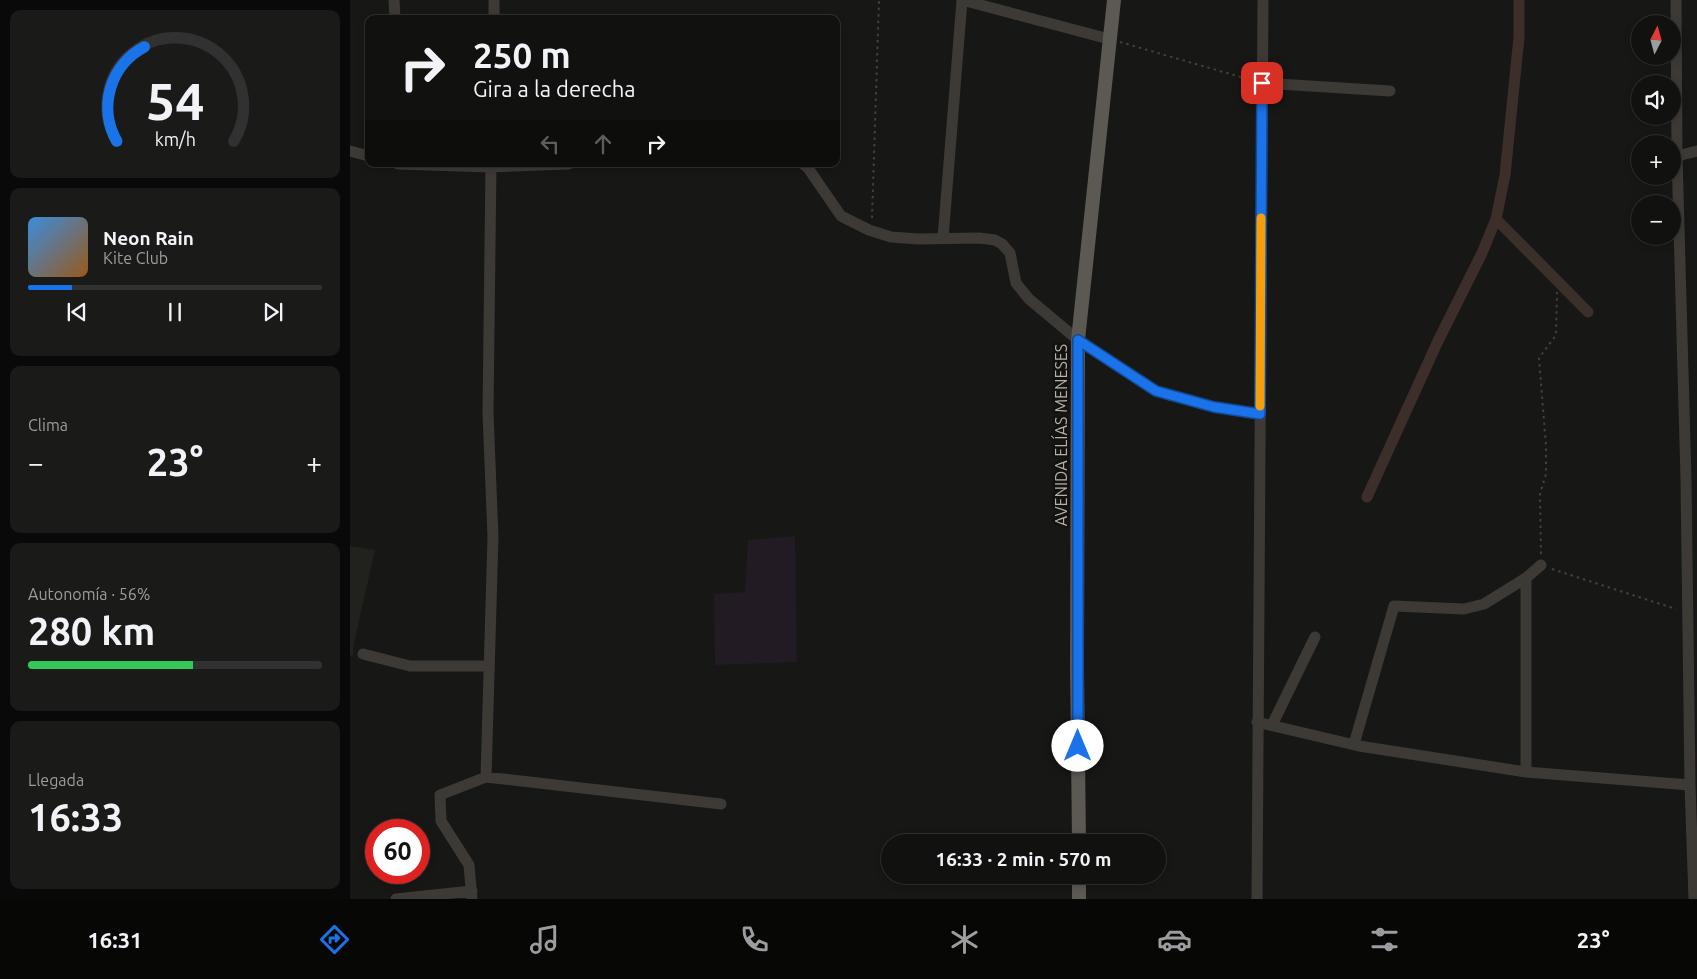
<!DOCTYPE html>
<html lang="es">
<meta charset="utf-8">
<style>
:root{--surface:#111110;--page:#1a1a19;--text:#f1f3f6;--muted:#9c9d9f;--line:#303130;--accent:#1a73e8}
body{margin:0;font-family:Ubuntu,sans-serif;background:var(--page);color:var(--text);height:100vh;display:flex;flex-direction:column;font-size:19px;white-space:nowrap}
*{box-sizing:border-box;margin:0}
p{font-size:16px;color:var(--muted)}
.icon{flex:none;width:28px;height:28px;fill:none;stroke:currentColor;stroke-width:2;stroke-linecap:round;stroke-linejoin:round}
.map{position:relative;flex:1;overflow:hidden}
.sheet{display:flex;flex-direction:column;gap:10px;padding:10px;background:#090909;width:350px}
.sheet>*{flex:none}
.top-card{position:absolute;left:15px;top:15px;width:475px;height:152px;border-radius:10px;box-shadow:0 2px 8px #0003,0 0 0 1px var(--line);background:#111110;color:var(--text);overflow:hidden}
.needle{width:32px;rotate:6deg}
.buttons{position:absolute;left:1281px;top:15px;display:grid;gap:10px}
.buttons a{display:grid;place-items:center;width:50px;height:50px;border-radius:50%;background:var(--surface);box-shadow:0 2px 8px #0003,0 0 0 1px var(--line);font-size:25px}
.speed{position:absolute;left:15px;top:819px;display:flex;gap:10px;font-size:25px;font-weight:700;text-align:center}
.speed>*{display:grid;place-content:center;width:65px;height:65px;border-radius:50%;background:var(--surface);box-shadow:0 2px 8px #0003,0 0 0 1px var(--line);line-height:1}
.speed .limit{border:8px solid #d22;background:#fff;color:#111}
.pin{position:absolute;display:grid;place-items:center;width:42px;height:42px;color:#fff;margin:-21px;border-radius:10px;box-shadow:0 2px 8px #0006}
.me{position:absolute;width:55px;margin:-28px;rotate:0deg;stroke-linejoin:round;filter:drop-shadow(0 0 4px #0008)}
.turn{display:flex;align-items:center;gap:18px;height:105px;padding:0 25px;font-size:22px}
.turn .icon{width:65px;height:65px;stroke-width:2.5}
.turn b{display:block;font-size:35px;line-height:42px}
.lanes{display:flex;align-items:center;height:48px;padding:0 25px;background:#0003;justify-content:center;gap:25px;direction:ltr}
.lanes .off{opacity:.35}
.big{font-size:38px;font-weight:600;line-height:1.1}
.sheet .widget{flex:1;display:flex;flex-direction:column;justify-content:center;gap:8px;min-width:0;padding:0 18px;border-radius:10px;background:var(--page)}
.sheet .dial{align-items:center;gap:0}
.dial svg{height:130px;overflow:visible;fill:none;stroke:var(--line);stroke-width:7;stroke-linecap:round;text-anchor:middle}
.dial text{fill:var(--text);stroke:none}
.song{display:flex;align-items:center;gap:15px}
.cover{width:60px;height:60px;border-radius:8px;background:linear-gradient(135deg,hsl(210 70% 55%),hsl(30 70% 35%))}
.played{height:5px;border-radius:2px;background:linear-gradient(90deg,var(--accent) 15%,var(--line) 15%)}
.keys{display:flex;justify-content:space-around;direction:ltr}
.heat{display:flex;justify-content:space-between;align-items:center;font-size:28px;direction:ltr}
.charge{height:8px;border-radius:4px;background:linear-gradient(90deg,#34c759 56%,var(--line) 0)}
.trip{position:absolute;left:531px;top:834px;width:285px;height:50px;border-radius:25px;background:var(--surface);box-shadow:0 2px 8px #0003,0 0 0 1px var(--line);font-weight:600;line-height:50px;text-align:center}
.tab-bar{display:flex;height:80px;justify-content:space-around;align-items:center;background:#070706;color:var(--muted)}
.tab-bar .icon{width:35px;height:35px}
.tab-bar .current{color:var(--accent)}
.tab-bar b{font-size:22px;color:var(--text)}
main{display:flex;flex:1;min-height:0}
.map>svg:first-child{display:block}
.built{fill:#21211e}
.green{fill:#221b23}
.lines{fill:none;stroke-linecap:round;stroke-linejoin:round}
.canal{stroke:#3c2f2a;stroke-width:11}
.path{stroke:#44403c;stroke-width:2;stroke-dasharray:2.5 4;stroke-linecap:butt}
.minor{stroke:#3d3a36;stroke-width:11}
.major{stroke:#5c5852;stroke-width:14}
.route-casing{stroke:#114b97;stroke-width:12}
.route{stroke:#1a73e8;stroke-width:9}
.slow{stroke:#f59e0b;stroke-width:9}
.labels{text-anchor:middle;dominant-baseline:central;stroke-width:5;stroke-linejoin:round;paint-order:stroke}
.street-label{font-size:16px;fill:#b9b0a6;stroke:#121210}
</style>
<main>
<section class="sheet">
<div class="widget dial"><svg viewBox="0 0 100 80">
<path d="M14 69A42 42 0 1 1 86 69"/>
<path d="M14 69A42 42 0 0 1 31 11" stroke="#1a73e8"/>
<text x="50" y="56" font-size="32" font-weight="700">54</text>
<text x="50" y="72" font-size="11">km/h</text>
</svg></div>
<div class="widget">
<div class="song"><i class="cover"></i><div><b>Neon Rain</b><p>Kite Club</p></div></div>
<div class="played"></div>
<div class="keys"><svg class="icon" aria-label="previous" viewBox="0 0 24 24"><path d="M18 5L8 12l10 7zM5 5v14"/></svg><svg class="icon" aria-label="pause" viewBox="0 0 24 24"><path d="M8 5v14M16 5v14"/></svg><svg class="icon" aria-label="next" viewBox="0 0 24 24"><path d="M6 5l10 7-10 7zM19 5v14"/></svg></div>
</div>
<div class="widget"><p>Clima</p>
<div class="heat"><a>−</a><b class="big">23°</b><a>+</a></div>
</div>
<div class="widget"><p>Autonomía · 56%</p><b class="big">280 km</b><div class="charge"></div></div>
<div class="widget"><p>Llegada</p><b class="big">16:33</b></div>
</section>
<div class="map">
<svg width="1347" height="899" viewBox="0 0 1347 899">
<rect width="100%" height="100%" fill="#171715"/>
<path class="built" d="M 0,546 L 25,550 L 4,643 L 3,656 L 0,655 Z"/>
<path class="green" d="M 445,536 L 447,662 L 365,665 L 364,594 L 395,592 L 398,540 Z"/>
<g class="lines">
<path class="canal" d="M 1146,219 L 1238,312
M 1017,497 L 1088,341 L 1132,253 L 1146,219 L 1155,175 L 1169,37 L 1169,0"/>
<path class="path" d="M 770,42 L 901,80
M 522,218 L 529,0
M 1191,554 L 1190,494 L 1196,474 L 1196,446 L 1189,358 L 1206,335 L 1207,292
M 1202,569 L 1326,609"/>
<path class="minor" d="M 44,0 L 45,19
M 144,0 L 144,19
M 1326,0 L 1327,156 L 1336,479 L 1340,785 L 1344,899
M 912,83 L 1040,91
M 0,151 L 19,156
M 1327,156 L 1347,151
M 48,164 L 140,167 L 219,164
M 453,164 L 458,168 L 491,216 L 519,230 L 541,237 L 568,239 L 629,238 L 645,240 L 652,244 L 660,253 L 666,283 L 679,299 L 728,340 L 806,391 L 864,407 L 910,414
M 593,238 L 612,0 L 759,39
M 13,654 L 60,666 L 139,666
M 907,722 L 1009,746 L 1176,772 L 1340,785
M 922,725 L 965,637
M 1004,744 L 1044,606 L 1114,609 L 1134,604 L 1176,578 L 1191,565
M 1176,772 L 1176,578
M 136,777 L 143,537 L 138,413 L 141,164
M 46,899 L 122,891
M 122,899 L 119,865 L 91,821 L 90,795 L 136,777 L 371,804
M 907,899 L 913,0"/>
<path class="major" d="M 729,842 L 727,669 L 728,340 L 764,0
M 729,875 L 729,899"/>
</g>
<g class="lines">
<g class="route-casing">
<path id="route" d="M 728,746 L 728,340 L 806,391 L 864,407 L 910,414 L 912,83"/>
</g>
<use href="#route" class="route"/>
<path class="slow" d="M 910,406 L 911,218"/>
</g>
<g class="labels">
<g class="street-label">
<text transform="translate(711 435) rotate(-90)">AVENIDA ELÍAS MENESES</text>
</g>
</g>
</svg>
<div class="buttons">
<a><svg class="needle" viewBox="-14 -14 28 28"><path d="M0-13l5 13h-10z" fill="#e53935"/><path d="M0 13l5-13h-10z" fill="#9c9d9f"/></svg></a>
<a><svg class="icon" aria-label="sound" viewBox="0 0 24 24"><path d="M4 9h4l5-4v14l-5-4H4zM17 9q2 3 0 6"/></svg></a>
<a>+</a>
<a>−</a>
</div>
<div class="speed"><div class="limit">60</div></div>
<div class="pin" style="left:912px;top:83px;background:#d93025"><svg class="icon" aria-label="arrive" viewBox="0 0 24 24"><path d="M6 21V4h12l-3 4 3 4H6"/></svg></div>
<svg class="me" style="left:728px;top:746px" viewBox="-20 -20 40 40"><circle r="19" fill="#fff"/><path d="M0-13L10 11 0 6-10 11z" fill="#1a73e8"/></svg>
<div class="trip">16:33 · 2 min · 570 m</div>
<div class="top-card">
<div class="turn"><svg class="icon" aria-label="right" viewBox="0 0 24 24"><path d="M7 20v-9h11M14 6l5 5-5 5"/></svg><div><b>250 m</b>Gira a la derecha</div></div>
<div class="lanes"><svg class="icon off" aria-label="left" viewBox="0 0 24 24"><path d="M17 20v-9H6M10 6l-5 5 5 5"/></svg><svg class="icon off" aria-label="ahead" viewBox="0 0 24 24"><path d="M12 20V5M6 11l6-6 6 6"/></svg><svg class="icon" aria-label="right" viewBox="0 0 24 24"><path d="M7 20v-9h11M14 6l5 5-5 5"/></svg></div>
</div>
</div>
</main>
<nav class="tab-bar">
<b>16:31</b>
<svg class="icon current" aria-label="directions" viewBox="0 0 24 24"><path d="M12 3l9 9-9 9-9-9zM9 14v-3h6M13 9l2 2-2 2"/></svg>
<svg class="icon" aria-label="music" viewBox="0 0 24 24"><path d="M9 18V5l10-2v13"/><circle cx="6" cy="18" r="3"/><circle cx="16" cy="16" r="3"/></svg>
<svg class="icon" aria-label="phone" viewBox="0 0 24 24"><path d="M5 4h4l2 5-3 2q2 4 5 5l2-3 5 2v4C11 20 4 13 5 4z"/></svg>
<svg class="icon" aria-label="climate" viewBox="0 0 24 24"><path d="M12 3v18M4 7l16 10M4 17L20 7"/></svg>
<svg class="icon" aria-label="car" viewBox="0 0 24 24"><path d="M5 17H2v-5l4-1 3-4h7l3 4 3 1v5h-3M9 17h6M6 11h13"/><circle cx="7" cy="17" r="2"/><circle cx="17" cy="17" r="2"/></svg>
<svg class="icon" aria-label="filters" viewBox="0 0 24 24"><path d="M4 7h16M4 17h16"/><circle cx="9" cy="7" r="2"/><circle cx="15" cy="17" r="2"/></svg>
<b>23°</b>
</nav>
